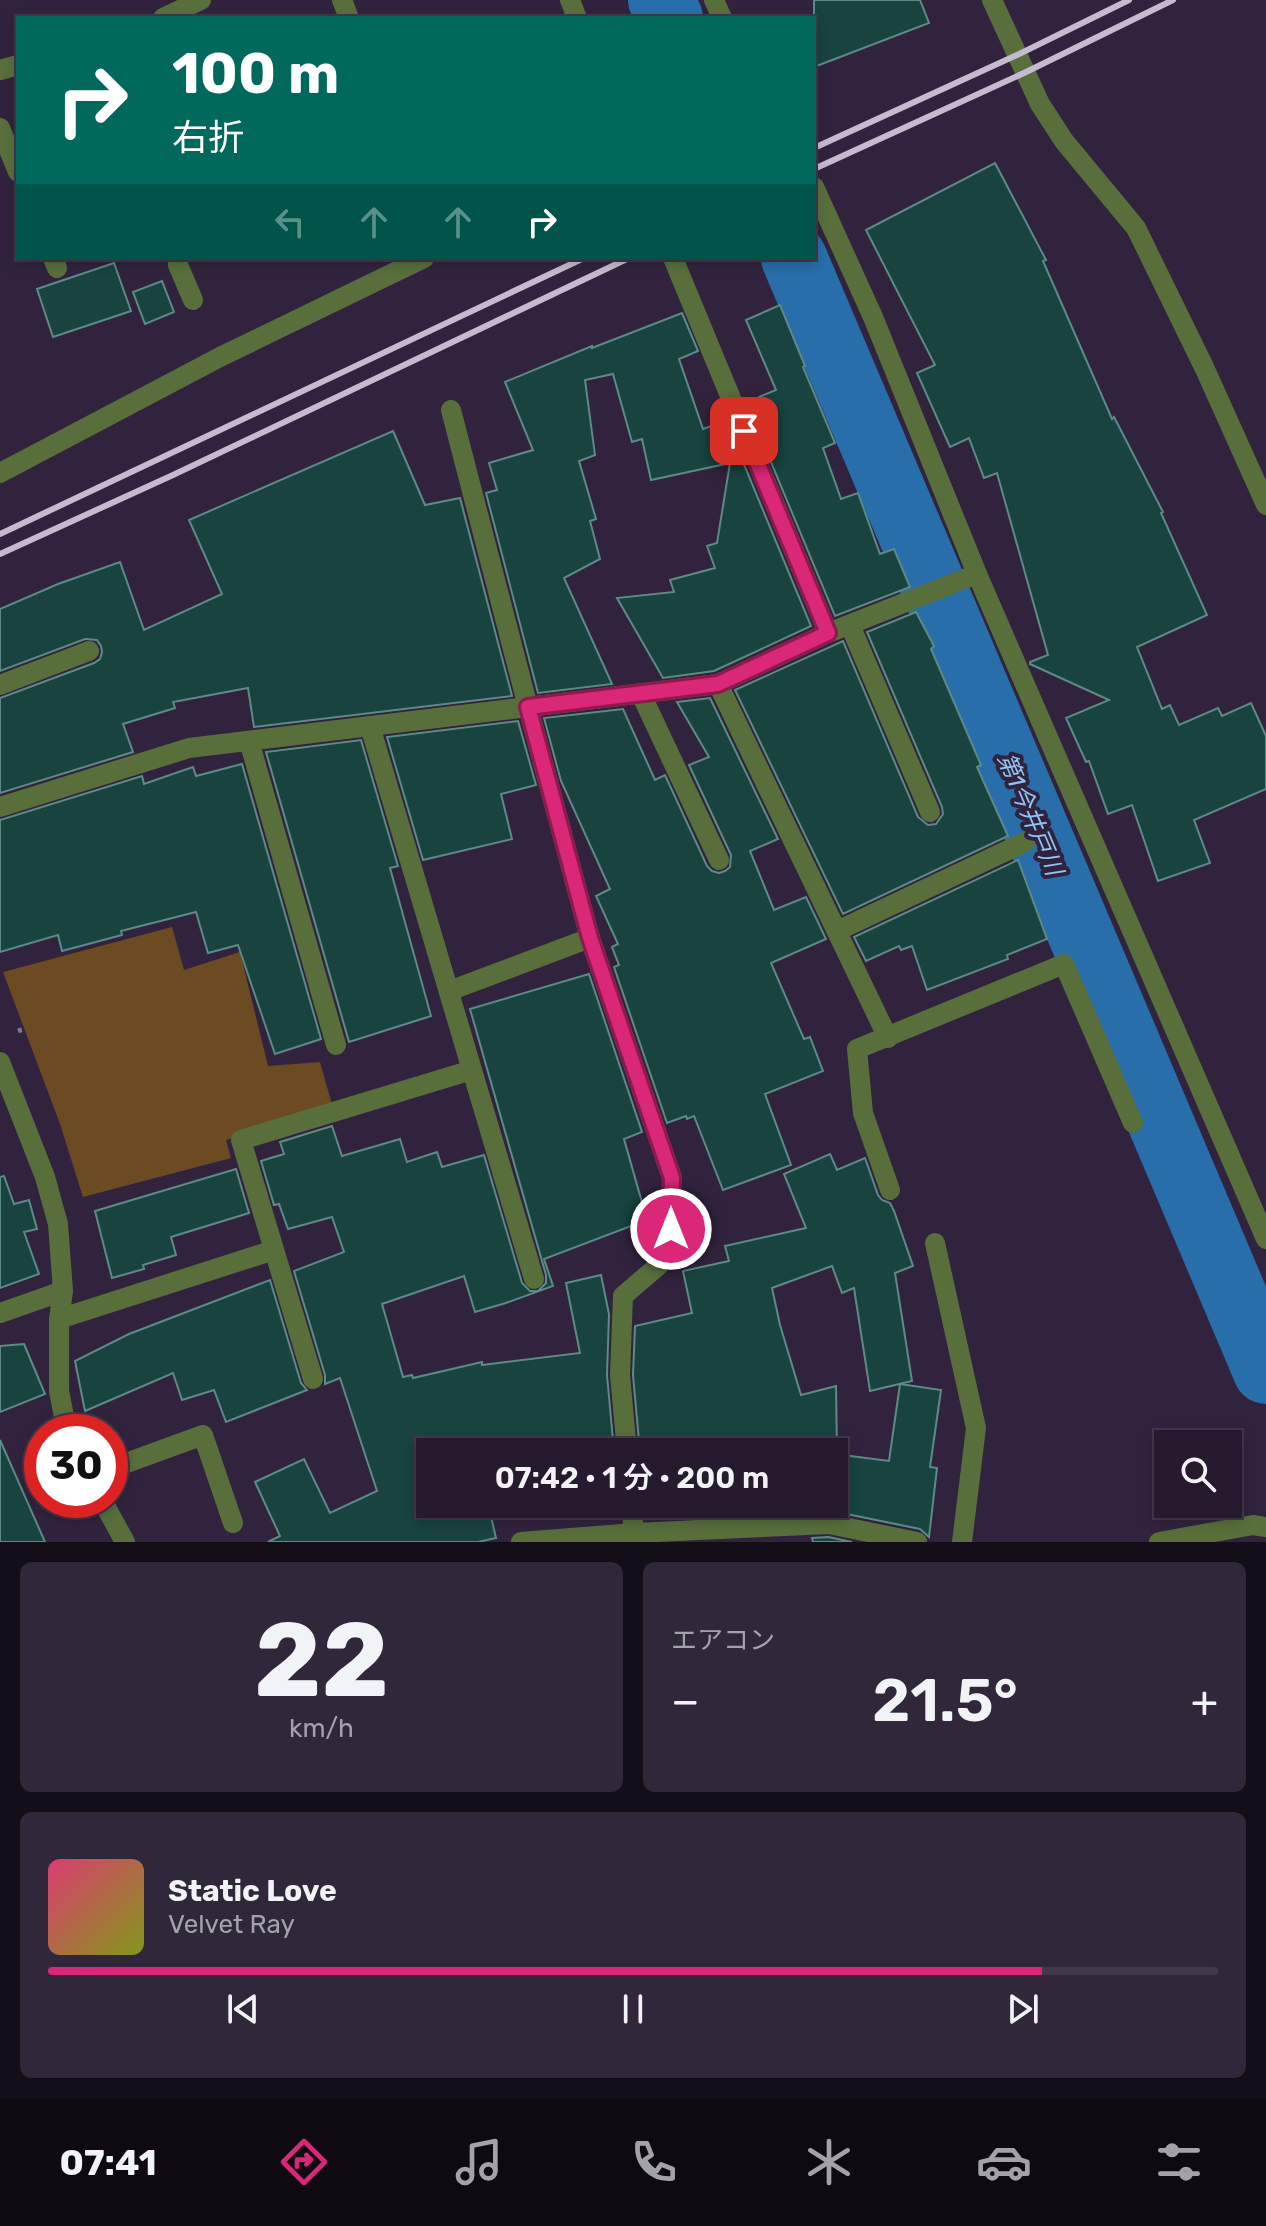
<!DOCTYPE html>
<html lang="ja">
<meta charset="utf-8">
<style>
:root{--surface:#251a2e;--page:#31273a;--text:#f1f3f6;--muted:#a3a1aa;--line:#42384a;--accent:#db2777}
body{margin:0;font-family:Rubik,"Noto Sans JP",sans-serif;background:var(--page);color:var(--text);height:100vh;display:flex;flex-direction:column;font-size:30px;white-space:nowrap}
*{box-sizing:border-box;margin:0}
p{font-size:26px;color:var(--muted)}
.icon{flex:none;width:44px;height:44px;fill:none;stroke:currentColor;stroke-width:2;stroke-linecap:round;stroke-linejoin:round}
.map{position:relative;height:1542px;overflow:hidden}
.details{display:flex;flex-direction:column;gap:20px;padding:20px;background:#140e19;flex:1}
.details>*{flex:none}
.top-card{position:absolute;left:16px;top:16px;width:800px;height:244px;border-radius:0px;box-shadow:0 4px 12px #0003,0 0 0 2px var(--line);background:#00695c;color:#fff;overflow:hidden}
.buttons{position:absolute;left:1154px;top:1430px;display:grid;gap:16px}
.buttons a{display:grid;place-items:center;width:88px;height:88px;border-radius:0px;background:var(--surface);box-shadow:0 4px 12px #0003,0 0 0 2px var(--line);font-size:40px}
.speed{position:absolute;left:24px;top:1414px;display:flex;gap:16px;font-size:40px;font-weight:700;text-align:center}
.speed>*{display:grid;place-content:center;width:104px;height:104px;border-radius:50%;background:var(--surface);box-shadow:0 4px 12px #0003,0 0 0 2px var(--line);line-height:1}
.speed .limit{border:12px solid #d22;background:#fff;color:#111}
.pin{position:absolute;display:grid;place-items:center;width:68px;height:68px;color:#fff;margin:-34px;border-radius:16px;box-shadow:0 4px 12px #0006}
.me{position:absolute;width:88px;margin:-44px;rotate:0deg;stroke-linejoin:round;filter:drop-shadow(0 0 6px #0008)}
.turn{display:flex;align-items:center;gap:28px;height:168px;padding:0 24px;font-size:36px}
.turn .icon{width:104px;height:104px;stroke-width:2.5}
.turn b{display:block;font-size:56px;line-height:68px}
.lanes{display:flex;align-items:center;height:76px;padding:0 24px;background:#0003;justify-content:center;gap:40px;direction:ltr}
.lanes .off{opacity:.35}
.big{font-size:60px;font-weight:600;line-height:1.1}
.details .widget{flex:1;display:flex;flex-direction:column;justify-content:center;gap:12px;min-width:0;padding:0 28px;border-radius:12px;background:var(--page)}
.details .dial{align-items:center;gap:0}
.dial b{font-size:104px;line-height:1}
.song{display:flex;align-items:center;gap:24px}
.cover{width:96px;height:96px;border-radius:12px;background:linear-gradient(135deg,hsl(340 70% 55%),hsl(70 70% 35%))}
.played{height:8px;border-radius:4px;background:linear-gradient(90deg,var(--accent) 85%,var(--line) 85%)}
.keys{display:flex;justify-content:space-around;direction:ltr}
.heat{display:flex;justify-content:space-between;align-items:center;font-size:44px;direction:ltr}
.details .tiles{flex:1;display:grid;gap:20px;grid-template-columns:1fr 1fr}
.widget:last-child{grid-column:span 2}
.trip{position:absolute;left:416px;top:1438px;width:432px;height:80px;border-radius:0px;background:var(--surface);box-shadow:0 4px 12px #0003,0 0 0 2px var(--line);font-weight:600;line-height:80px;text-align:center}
.tabs{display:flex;height:128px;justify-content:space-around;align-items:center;background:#0f0a12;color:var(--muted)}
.tabs .icon{width:56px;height:56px}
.tabs .selected{color:var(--accent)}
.tabs b{font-size:36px;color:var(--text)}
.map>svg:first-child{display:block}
.green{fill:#6c4b23}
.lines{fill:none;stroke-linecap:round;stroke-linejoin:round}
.river{stroke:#276eaa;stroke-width:66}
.building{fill:#18433f;stroke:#5d8a86;stroke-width:2}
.path{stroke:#81758b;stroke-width:5;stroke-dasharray:4 6;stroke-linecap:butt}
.pedestrian{stroke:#586f3c;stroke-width:20}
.minor{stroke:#586f3c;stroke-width:20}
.tertiary{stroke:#586f3c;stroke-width:20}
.rail{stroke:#c5bbce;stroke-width:6}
.route-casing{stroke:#8e194d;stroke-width:20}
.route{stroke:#db2777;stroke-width:14}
.labels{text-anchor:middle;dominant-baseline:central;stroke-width:8;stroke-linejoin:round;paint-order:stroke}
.water-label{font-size:24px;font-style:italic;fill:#91c4f6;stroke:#31233d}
</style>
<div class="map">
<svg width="1266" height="1542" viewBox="0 0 1266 1542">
<rect width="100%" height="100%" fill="#31233d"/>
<path class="green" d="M 172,927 L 184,970 L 240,952 L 268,1066 L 320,1062 L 333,1108 L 226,1140 L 231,1158 L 83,1197 L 60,1124 L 3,972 Z"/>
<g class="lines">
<path class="river" d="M 661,0 L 670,18
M 794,258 L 1266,1371"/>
</g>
<path class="building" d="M 814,0 L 920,0 L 929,23 L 814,67 Z
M 995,163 L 1046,260 L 1043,261 L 1112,419 L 1114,417 L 1163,512 L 1161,513 L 1207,615 L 1137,647 L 1162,709 L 1170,705 L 1179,725 L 1218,708 L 1222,716 L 1251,703 L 1266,736 L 1266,789 L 1194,820 L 1210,863 L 1158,881 L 1132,805 L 1108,814 L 1089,761 L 1086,762 L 1066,718 L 1109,700 L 1030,664 L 1030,662 L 1048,655 L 997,473 L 984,478 L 969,438 L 950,447 L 917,373 L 935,365 L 866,230 Z
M 114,263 L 131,311 L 53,337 L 37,289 Z
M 162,281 L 174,312 L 145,324 L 133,292 Z
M 780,305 L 805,366 L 803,367 L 835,443 L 823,448 L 841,499 L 858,493 L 880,554 L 894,549 L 910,587 L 835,616 L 751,414 L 764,410 L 759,397 L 776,390 L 746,320 Z
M 682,313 L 698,351 L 679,359 L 703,429 L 726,421 L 811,626 L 714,671 L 663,678 L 617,598 L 674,592 L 670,580 L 715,568 L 707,546 L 717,543 L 730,463 L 651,480 L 642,439 L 632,442 L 613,374 L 585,380 L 595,455 L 579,461 L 596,519 L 590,521 L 600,559 L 564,578 L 612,684 L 538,693 L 486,493 L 497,490 L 489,463 L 533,450 L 505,382 L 592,346 L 592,348 Z
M 393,431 L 425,505 L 460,498 L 512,696 L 254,727 L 248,688 L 173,702 L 175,708 L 123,724 L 133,752 L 0,793 L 0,698 L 94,663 L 100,659 L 102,652 L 101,646 L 97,640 L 85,639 L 0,671 L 0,609 L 58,584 L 120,562 L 144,630 L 222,594 L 189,520 Z
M 916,612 L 934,646 L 931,649 L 981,765 L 977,767 L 1008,836 L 843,914 L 735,690 L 843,641 L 918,817 L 928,825 L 936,824 L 943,814 L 942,807 L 867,632 Z
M 710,698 L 778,839 L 750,851 L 774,910 L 806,897 L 826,939 L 771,963 L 804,1039 L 810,1037 L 823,1071 L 765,1094 L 791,1165 L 723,1190 L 694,1116 L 687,1119 L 686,1116 L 667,1123 L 614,967 L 619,965 L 612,947 L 618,944 L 596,896 L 610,889 L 561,781 L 544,718 L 623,709 L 655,780 L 665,775 L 707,866 L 712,871 L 719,873 L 725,871 L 730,867 L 731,855 L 689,765 L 709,757 L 677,702 Z
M 518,721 L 536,785 L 501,794 L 512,839 L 423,860 L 387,737 Z
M 361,740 L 398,866 L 390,868 L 431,1016 L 349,1042 L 266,752 Z
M 242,764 L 321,1039 L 275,1054 L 238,945 L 208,953 L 196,912 L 121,931 L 122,935 L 62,951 L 58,935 L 0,952 L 0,820 L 142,776 L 144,784 L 193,767 L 196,776 Z
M 1018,860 L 1047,939 L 1007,955 L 1008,959 L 927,990 L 912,946 L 901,950 L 899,946 L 866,961 L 854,937 Z
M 589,974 L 642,1132 L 624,1139 L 647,1220 L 544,1259 L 553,1286 L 506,1303 L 475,1312 L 464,1276 L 382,1304 L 403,1377 L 412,1375 L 413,1378 L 482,1362 L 482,1365 L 580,1353 L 566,1283 L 601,1275 L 609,1314 L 607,1375 L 613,1440 L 514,1452 L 430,1452 L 430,1504 L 488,1504 L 496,1538 L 478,1542 L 268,1542 L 280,1536 L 255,1482 L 304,1459 L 330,1513 L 377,1491 L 340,1378 L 325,1384 L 325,1375 L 294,1271 L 344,1252 L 332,1217 L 288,1229 L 279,1204 L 274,1205 L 261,1161 L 284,1154 L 280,1142 L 332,1126 L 342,1156 L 400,1139 L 407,1162 L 437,1152 L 442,1167 L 484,1155 L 522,1283 L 530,1291 L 538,1291 L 546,1283 L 546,1275 L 470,1009 Z
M 830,1154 L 837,1170 L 865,1158 L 878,1195 L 882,1200 L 890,1203 L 894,1211 L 913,1266 L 895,1273 L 912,1381 L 870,1391 L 854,1288 L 842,1293 L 832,1266 L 772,1288 L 780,1325 L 801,1395 L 836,1386 L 837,1452 L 640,1452 L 633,1375 L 635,1326 L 692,1313 L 683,1271 L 729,1261 L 725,1246 L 806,1228 L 784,1174 Z
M 236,1169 L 249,1213 L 171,1237 L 176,1255 L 143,1265 L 144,1269 L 112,1278 L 95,1211 Z
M 4,1176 L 14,1204 L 29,1200 L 37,1229 L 24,1232 L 39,1274 L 0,1288 L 0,1177 Z
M 270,1280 L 301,1383 L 307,1390 L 226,1422 L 214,1390 L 182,1400 L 173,1373 L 85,1411 L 75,1361 L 129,1334 Z
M 24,1344 L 45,1394 L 0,1412 L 0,1346 Z
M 900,1384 L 941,1390 L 930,1467 L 937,1468 L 929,1537 L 920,1529 L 832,1511 L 808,1512 L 807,1504 L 834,1504 L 834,1454 L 889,1461 Z
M 0,1440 L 45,1542 L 0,1542 Z
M 828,1537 L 852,1542 L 813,1542 L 812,1538 Z"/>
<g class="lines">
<path class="path" d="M 18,1031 L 24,1029"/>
<path class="pedestrian" d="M 992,0 L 1040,104 L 1064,141 L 1136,228 L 1204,367 L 1266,505"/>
<path class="minor" d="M 342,0 L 349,18
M 570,0 L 577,18
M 163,18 L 201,0
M 0,70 L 18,65
M 0,128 L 18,172
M 53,258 L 57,268
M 178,258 L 178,265 L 193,300
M 673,258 L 828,633
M 0,473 L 220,357 L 424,258
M 850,625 L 930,812
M 718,684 L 888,1038
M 0,685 L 89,651
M 641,694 L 719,860
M 370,726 L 534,1279
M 249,741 L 336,1045
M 0,807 L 189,748 L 528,707 L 451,410
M 837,931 L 1025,842
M 449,991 L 590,938
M 0,1062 L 45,1177 L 58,1224 L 63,1291 L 59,1319 L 59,1391 L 67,1432
M 890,1190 L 863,1113 L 857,1049 L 1064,964 L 1133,1123
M 935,1243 L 976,1428 L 962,1542
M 0,1313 L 63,1291
M 59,1319 L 274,1250
M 313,1379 L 241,1140 L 472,1070
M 627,1452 L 620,1375 L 623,1296 L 658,1266 L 671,1229 L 672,1178 L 590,938 L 528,707 L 718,684 L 828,633 L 977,574
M 110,1469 L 203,1435 L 233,1523
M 102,1500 L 125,1542
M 634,1533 L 829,1524 L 917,1542
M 521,1542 L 634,1533 L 631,1504
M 1159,1542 L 1253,1525 L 1266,1527"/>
<path class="tertiary" d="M 714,0 L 722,18
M 814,187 L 873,317 L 977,574 L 1266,1239"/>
<path class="rail" d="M 814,148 L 1017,55 L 1129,0
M 814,169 L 1024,73 L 1173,0
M 0,534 L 584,258
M 0,554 L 173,475 L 629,258"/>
</g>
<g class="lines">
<g class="route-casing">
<path id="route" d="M 671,1229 L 672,1178 L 590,938 L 528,707 L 718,684 L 828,633 L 744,431"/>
</g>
<use href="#route" class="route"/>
</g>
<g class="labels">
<g class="water-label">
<text transform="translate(1030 814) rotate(67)">第1今井戸川</text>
</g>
</g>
</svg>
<div class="buttons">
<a><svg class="icon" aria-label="search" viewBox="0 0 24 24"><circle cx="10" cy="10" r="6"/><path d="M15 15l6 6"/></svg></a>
</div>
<div class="speed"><div class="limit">30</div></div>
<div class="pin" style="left:744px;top:431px;background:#d93025"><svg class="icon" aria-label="arrive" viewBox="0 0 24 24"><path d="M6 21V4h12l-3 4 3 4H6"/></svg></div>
<svg class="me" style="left:671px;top:1229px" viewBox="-20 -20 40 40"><circle r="17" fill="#db2777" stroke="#fff" stroke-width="3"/><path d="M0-11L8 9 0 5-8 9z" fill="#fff"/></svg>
<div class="trip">07:42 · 1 分 · 200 m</div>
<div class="top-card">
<div class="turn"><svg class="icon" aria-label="right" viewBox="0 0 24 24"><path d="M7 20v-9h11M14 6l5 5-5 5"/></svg><div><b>100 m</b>右折</div></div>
<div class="lanes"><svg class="icon off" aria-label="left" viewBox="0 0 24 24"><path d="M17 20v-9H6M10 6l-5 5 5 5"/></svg><svg class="icon off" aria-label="ahead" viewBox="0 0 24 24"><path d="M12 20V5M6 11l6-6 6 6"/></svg><svg class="icon off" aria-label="ahead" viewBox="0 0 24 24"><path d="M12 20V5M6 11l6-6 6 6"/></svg><svg class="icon" aria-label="right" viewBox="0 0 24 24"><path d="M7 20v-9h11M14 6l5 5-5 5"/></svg></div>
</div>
</div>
<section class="details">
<div class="tiles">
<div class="widget dial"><b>22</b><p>km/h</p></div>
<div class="widget"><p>エアコン</p>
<div class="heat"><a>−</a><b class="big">21.5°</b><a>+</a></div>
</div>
<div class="widget">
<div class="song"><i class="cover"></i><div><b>Static Love</b><p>Velvet Ray</p></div></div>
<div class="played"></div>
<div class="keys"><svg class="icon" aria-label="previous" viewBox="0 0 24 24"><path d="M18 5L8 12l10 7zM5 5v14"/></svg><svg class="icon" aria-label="pause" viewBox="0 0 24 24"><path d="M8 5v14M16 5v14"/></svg><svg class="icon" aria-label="next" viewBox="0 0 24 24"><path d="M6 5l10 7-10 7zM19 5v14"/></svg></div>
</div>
</div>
</section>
<nav class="tabs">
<b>07:41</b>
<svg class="icon selected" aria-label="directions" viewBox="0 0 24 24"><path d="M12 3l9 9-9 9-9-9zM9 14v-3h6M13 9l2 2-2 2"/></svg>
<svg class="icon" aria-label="music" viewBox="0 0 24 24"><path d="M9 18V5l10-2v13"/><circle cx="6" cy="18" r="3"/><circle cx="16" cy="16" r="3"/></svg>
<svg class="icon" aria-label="phone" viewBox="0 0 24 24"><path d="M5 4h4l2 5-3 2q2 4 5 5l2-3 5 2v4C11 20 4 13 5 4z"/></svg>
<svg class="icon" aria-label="climate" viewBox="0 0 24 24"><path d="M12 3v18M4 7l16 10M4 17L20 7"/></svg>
<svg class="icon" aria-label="car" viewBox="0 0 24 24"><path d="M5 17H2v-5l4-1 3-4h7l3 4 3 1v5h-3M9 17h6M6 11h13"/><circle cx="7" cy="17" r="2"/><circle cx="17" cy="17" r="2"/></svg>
<svg class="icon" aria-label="filters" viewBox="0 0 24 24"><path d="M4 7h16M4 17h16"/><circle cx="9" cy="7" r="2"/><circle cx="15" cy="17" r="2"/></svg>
</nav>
